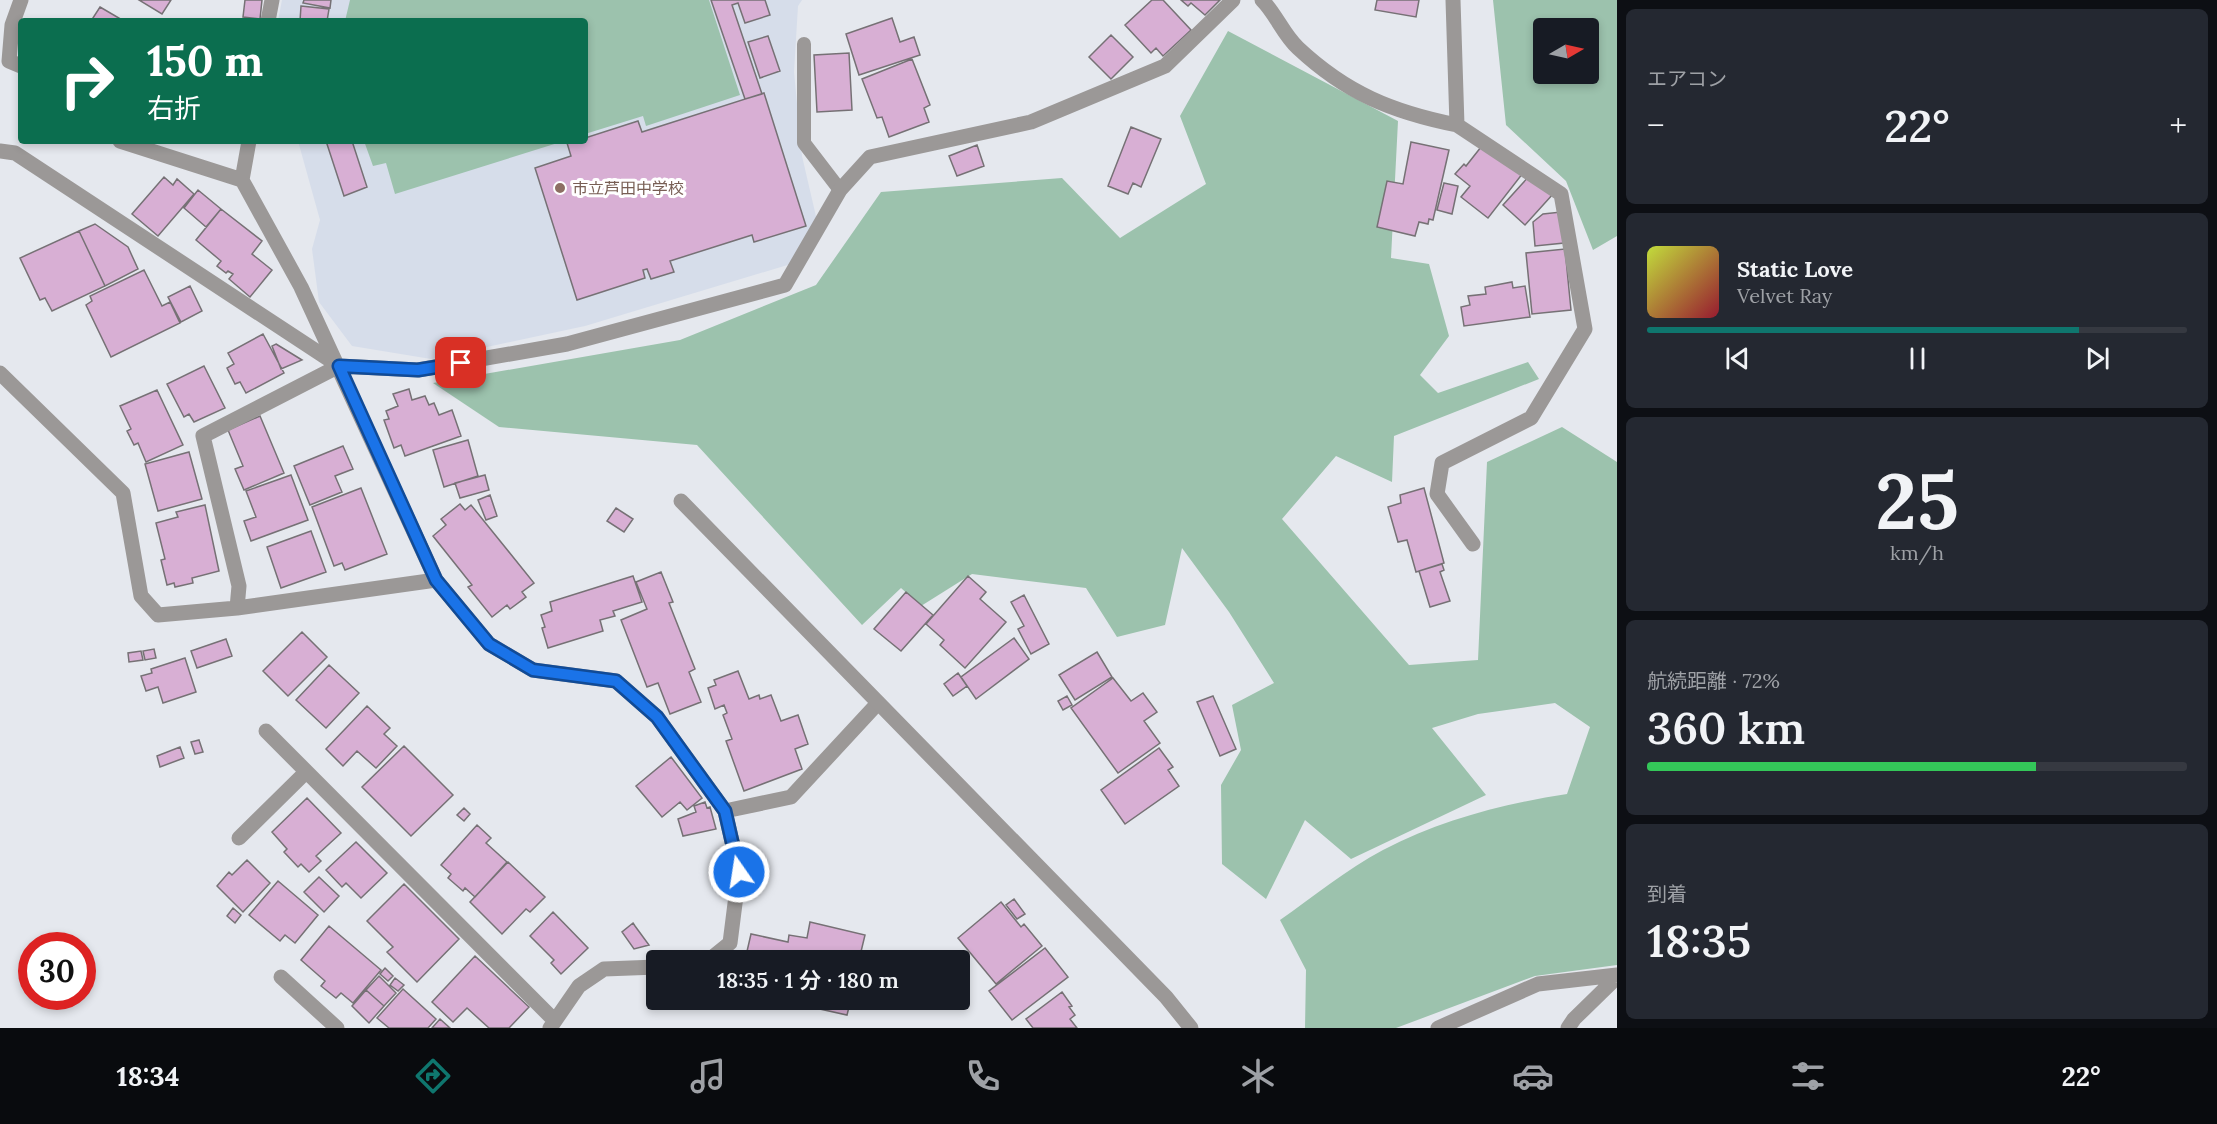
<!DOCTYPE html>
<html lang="ja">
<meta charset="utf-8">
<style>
:root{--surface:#171b24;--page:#242831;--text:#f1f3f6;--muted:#9ea1a6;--line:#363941;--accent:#0f766e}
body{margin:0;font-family:Lora,"Noto Sans JP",serif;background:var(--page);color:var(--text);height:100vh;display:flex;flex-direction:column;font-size:22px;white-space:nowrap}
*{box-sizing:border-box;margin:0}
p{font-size:20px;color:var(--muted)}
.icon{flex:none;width:33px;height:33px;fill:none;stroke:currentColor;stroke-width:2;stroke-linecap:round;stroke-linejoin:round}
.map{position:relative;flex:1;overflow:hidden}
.sheet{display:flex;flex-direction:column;gap:9px;padding:9px;background:#0d0f14;width:600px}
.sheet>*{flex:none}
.guide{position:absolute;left:18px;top:18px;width:570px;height:126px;border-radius:6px;box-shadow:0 3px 9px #0003;background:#0b6e4f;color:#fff;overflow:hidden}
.needle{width:39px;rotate:81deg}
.controls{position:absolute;left:1533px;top:18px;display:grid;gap:12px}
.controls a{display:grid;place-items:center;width:66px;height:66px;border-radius:6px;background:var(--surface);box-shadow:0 3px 9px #0003;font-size:30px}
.speed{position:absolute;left:18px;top:932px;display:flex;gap:12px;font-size:30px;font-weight:700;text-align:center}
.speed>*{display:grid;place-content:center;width:78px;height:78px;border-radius:50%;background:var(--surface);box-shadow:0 3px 9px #0003;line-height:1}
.speed .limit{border:9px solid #d22;background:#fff;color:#111}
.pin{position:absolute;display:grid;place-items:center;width:51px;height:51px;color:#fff;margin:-26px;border-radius:12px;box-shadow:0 3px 9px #0006}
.me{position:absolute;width:66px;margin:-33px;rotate:347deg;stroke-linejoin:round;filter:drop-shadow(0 0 4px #0008)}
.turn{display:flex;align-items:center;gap:21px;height:126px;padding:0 30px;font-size:27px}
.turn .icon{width:78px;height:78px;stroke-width:2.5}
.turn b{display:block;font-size:42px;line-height:51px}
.big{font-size:45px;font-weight:600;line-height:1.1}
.sheet .tile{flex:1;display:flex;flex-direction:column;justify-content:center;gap:9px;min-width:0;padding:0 21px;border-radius:9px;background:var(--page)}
.sheet .dial{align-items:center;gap:0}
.dial b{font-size:78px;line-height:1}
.song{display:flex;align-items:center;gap:18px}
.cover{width:72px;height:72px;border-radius:9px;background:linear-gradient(135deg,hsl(70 70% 55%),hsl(350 70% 35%))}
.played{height:6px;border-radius:3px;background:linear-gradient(90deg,var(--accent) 80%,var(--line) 80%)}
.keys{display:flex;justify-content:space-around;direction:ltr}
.heat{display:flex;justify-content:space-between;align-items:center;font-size:33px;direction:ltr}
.charge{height:9px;border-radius:4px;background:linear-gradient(90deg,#34c759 72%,var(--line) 0)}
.trip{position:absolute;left:646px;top:950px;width:324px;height:60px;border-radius:6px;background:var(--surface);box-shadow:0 3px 9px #0003;font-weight:600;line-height:60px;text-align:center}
.tab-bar{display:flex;height:96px;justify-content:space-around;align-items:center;background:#090b0e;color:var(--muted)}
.tab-bar .icon{width:42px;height:42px}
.tab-bar .selected{color:var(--accent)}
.tab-bar b{font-size:27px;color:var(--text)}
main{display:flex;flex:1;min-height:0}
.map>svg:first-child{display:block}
.built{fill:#d6ddea}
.green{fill:#9cc2ad;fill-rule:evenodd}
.building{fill:#d8afd4;stroke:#767175;stroke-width:1.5}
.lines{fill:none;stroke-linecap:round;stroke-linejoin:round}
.service{stroke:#9b9897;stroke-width:14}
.minor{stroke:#9b9897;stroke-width:15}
.tertiary{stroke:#9b9897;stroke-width:15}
.route-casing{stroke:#114b97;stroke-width:15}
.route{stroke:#1a73e8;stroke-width:10}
.education-dot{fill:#8d6e63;stroke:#fff;stroke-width:2}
.labels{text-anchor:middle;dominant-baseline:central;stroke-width:6;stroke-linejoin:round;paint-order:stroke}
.education-label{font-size:16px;fill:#785e54;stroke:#fff;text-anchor:start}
</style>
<main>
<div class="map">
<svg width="1617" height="1028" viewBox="0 0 1617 1028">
<rect width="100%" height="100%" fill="#e5e8ee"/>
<path class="built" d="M 282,0 L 802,0 L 798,6 L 794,72 L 802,156 L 818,225 L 804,260 L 585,326 L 431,359 L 352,346 L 319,302 L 312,249 L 320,220 L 298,141 L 585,141 L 585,21 L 278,21 Z"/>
<path class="green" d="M 350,0 L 709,0 L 740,95 L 646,126 L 643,116 L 585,134 L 585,21 L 345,21 Z
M 1493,0 L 1617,0 L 1617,236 L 1593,250 L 1566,181 L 1506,125 ZM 1544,28 L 1588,28 L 1588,74 L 1544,74 Z
M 1228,31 L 1398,121 L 1391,258 L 1429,264 L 1449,336 L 1420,375 L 1438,393 L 1528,362 L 1539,379 L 1394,436 L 1392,482 L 1336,456 L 1282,519 L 1409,665 L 1478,660 L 1487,462 L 1562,427 L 1617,462 L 1617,965 L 1535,976 L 1396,1028 L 1305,1028 L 1306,970 L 1280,920 C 1313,897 1347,869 1383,850 C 1441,820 1502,804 1567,794 L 1590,727 L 1555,703 L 1478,714 L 1432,728 L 1486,795 L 1351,859 L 1305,820 L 1266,899 L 1222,864 L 1221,785 L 1241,750 L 1232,705 L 1274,683 L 1229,612 L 1182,548 L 1165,625 L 1117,637 L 1086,588 L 972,574 L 921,606 L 901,588 L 862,625 L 697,445 L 499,427 L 433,383 L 680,340 L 816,285 L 881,192 L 1062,178 L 1120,238 L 1206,184 L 1180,116 Z
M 364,141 L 564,141 L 395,194 L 386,163 L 373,166 Z"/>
<path class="building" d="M 139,0 L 171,0 L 162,14 Z
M 245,0 L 262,0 L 260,19 L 243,17 Z
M 304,0 L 331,0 L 330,8 L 303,3 Z
M 711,0 L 765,0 L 770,15 L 745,23 L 738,3 L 732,5 L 762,94 L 745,99 Z
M 1152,0 L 1163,0 L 1191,30 L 1163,56 L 1156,48 L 1151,53 L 1125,25 Z
M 1181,0 L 1220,0 L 1205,15 L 1191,3 L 1188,6 Z
M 1377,0 L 1419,0 L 1416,17 L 1375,10 Z
M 301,6 L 329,9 L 327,21 L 300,21 Z
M 100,7 L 124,21 L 91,21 Z
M 892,18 L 900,42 L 914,37 L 920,55 L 859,75 L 846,34 Z
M 1111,35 L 1133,57 L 1111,79 L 1089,57 Z
M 768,36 L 780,71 L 760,78 L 748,42 Z
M 849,53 L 852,110 L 817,112 L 814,55 Z
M 912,59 L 930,105 L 924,108 L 929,122 L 889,137 L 882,117 L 877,118 L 862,79 Z
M 764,93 L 806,226 L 754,242 L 752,235 L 670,261 L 674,272 L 651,279 L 647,269 L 643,270 L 645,278 L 577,300 L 535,168 L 571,156 L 567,143 L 585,141 L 585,138 L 638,121 L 642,132 Z
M 1131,127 L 1161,139 L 1141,187 L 1133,183 L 1128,194 L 1108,186 Z
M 326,141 L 352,141 L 367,187 L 344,196 Z
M 1411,142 L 1449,150 L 1433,220 L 1429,219 L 1428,224 L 1419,222 L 1415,236 L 1377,227 L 1387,181 L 1403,184 Z
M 977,145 L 984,166 L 957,176 L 949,156 Z
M 1481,147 L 1523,173 L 1488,218 L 1461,197 L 1470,186 L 1455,174 L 1464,164 L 1466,166 Z
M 1531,174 L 1553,194 L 1525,225 L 1503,205 Z
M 164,177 L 173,185 L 177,179 L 194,194 L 158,236 L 132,214 Z
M 1444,183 L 1458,186 L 1452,214 L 1437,210 Z
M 198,190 L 221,209 L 206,227 L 184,208 Z
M 221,209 L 262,241 L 252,254 L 272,270 L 250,297 L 229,279 L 233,274 L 228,271 L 226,273 L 217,266 L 221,261 L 196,240 Z
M 1561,212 L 1564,243 L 1535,246 L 1533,222 L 1543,214 Z
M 95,224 L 128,247 L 138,269 L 105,286 L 79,231 Z
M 79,231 L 105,286 L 52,311 L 45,298 L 40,300 L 20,258 Z
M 1565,249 L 1571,310 L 1532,314 L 1526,253 Z
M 144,270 L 162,306 L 170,302 L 180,323 L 111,357 L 86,305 L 92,301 L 90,296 Z
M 1512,282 L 1513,288 L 1525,286 L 1530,317 L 1464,326 L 1461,307 L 1470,305 L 1468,296 L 1486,294 L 1485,287 Z
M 190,286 L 202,311 L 181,322 L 168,297 Z
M 263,334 L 284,373 L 246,393 L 240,382 L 235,384 L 227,368 L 234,364 L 228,353 Z
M 276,344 L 302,360 L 281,369 L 272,346 Z
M 204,366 L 225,408 L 194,422 L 189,414 L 184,417 L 167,384 Z
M 409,389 L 412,400 L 425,396 L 429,405 L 434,403 L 439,415 L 452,410 L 461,436 L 405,456 L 401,445 L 394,448 L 384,420 L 389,419 L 386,411 L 398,406 L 393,394 Z
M 157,390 L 183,445 L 146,462 L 138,443 L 134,445 L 127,431 L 131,429 L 120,406 Z
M 260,416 L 284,473 L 244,490 L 235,469 L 243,466 L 228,430 Z
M 468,440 L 478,476 L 444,487 L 433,450 Z
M 343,446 L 353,469 L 335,476 L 342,492 L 310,505 L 294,466 Z
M 189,452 L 202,499 L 158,511 L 145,464 Z
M 291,475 L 308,520 L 251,541 L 244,521 L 256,517 L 246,491 Z
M 485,475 L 489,490 L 460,498 L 455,483 Z
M 361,488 L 387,554 L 345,570 L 342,563 L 334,566 L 312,507 Z
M 1424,488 L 1444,563 L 1416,572 L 1407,540 L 1398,542 L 1388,507 L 1401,503 L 1400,495 Z
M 490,495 L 497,516 L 486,520 L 478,500 Z
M 460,504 L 465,510 L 471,505 L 534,583 L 522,592 L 526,597 L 510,609 L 507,605 L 492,617 L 468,587 L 472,585 L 433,536 L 446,525 L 441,519 Z
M 205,505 L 219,571 L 192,578 L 193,583 L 175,587 L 174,583 L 167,585 L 161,560 L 165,559 L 156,523 L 178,517 L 176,512 Z
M 616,508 L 633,519 L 624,532 L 607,521 Z
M 311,531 L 326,572 L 281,588 L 267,547 Z
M 1442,564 L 1444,570 L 1440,572 L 1450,601 L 1430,607 L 1419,571 Z
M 661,572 L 673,602 L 669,603 L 695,669 L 689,672 L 701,702 L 670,714 L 658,683 L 647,687 L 621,620 L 647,609 L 636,582 Z
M 633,576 L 642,602 L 613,611 L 615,616 L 600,620 L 603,631 L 548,648 L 542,628 L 545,627 L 541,615 L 552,611 L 550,602 Z
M 968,576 L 986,592 L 980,599 L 1006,622 L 965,668 L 940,645 L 944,640 L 926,624 Z
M 906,592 L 933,615 L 901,651 L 874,629 Z
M 1024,595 L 1049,644 L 1031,654 L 1018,629 L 1024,626 L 1011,602 Z
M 302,632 L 327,657 L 288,696 L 263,671 Z
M 1014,638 L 1029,659 L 976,699 L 961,677 Z
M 226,639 L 232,656 L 197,668 L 191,651 Z
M 154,649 L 156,658 L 145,660 L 143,651 Z
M 141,651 L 143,660 L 129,662 L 128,653 Z
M 1097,652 L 1112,677 L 1075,700 L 1059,675 Z
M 185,658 L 196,692 L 163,703 L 158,687 L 146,691 L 141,676 L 152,673 L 151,669 Z
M 329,665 L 359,693 L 326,728 L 296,700 Z
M 738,671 L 749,699 L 759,695 L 760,699 L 771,695 L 781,721 L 798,715 L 808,744 L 795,749 L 802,769 L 744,791 L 726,741 L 732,739 L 723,715 L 727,713 L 724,705 L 715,709 L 708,688 L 716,685 L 714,680 Z
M 958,673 L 967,686 L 953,696 L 944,684 Z
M 1113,678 L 1131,701 L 1143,693 L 1157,712 L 1144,721 L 1160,743 L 1118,773 L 1071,708 Z
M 1067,696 L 1072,705 L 1063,710 L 1058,701 Z
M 1213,696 L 1236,749 L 1220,756 L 1197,702 Z
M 367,706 L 390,728 L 384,734 L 397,746 L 376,768 L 357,751 L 343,766 L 326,749 Z
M 199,740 L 203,752 L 195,754 L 191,742 Z
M 404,746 L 453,795 L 411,836 L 362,787 Z
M 180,747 L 184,758 L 160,767 L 157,756 Z
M 1159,748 L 1173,767 L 1168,770 L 1179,786 L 1125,824 L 1101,790 Z
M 671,757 L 702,798 L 687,810 L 680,802 L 662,817 L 636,786 Z
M 307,798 L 341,833 L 316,856 L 321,861 L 309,872 L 301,864 L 298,867 L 284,852 L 287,849 L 272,832 Z
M 705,802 L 707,808 L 710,807 L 716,829 L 683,836 L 678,819 L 696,812 L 694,806 Z
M 464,808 L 470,814 L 464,821 L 457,815 Z
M 477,825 L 491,838 L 486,843 L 507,862 L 475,897 L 465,888 L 463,891 L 448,878 L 451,874 L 441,865 Z
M 356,842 L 387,873 L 361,898 L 346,883 L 342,887 L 326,870 Z
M 247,860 L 270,883 L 243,912 L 217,886 L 229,872 L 232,875 Z
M 508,862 L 545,897 L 530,912 L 526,909 L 502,934 L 470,902 Z
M 319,877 L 339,896 L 324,912 L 304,892 Z
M 278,881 L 318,915 L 295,943 L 285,935 L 280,941 L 249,915 Z
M 404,884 L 459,939 L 417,982 L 387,952 L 393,947 L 367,921 Z
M 1014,899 L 1025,914 L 1017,919 L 1006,905 Z
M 1001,902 L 1021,927 L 1024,924 L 1042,946 L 996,984 L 958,938 Z
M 233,908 L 241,915 L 235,923 L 227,916 Z
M 553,912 L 588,948 L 561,974 L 551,963 L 554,960 L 530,936 Z
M 810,922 L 865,935 L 859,960 L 745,960 L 751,934 L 788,942 L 789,935 L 807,938 Z
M 633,923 L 635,926 L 649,945 L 634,949 L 622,932 Z
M 329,926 L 381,970 L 353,1003 L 341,993 L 336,998 L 321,986 L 325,981 L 301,960 Z
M 1045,948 L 1068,977 L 1012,1020 L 989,991 Z
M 475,956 L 529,1007 L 509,1028 L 489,1028 L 467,1008 L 453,1022 L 432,1002 Z
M 385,968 L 393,976 L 388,981 L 380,974 Z
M 379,976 L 396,993 L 384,1006 L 366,990 Z
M 395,978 L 404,985 L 398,991 L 390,985 Z
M 403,989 L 436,1019 L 428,1028 L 389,1028 L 377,1018 Z
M 366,990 L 384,1006 L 369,1023 L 352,1006 Z
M 1062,992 L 1072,1006 L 1069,1007 L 1075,1015 L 1070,1019 L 1077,1028 L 1033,1028 L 1026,1019 Z
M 775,999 L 851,999 L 847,1015 Z
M 440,1019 L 450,1028 L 432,1028 Z"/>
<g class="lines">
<path class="service" d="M 804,44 L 804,143 L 840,190"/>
<path class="minor" d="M 1262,0 C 1276,14 1283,34 1298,48 C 1346,93 1392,112 1457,125
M 1453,0 L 1457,125 L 1561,194 L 1585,329 L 1531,418 L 1442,463 L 1437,494 L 1473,544
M 268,21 L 272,0
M 21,66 L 9,61 L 12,25 L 21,0
M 120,141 L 242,180
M 249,141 L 242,180 L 301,287 L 436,580 L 489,644 L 533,670 L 616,681 L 657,717 L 725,811 L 739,872 L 730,943 L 709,960
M 0,151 L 15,153 L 339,366 L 418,370 L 567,344 L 785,285 L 840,190 L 870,157 L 1031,122 L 1165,66 L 1233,0
M 0,373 L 123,493 L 141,596 L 158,615 L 237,608 L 436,580
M 237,608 L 239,586 L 203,436 L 339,366
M 266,731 L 555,1021
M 725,811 L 791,797 L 878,703
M 239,838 L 306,772
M 281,977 L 337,1028
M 550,1028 L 579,986 L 604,969 L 657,967
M 1438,1028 L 1538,984 L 1617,975
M 1568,1028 L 1574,1019 L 1617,977"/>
<path class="tertiary" d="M 681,501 L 1166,997 L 1191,1028"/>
</g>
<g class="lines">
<g class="route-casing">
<path id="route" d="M 461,363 L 418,370 L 339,366 L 436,580 L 489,644 L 533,670 L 616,681 L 657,717 L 725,811 L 739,872"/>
</g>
<use href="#route" class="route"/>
</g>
<circle class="education-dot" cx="560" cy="188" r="6"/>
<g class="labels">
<g class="education-label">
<text x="572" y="188">市立芦田中学校</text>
</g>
</g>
</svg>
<div class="controls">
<a><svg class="needle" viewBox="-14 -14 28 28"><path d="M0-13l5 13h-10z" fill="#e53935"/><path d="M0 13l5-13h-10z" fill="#9ea1a6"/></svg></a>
</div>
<div class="speed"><div class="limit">30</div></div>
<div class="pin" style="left:461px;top:363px;background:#d93025"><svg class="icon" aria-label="arrive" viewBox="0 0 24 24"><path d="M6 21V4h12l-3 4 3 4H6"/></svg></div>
<svg class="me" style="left:739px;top:872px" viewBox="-20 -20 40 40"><circle r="17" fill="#1a73e8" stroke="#fff" stroke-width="3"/><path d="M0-11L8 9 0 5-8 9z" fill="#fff"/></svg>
<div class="trip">18:35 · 1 分 · 180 m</div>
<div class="guide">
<div class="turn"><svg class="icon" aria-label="right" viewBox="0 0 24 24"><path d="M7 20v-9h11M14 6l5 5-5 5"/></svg><div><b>150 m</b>右折</div></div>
</div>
</div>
<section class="sheet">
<div class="tile"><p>エアコン</p>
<div class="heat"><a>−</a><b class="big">22°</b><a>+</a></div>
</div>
<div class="tile">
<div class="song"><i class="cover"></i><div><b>Static Love</b><p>Velvet Ray</p></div></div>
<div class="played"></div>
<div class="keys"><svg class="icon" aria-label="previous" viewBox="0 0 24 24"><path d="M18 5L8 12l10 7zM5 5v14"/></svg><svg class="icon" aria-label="pause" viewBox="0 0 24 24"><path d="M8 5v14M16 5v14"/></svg><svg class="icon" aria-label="next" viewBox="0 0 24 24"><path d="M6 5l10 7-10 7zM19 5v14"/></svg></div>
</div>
<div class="tile dial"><b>25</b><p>km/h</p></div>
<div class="tile"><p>航続距離 · 72%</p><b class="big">360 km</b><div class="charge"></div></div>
<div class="tile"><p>到着</p><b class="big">18:35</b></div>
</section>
</main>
<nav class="tab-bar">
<b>18:34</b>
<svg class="icon selected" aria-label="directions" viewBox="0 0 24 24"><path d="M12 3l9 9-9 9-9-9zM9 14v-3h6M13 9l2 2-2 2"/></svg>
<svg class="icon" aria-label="music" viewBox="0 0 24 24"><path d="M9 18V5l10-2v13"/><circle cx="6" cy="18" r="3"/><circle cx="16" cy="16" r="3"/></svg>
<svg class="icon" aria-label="phone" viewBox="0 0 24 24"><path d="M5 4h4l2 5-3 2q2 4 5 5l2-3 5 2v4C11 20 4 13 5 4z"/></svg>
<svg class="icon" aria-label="climate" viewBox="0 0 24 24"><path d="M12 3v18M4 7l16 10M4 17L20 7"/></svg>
<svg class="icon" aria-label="car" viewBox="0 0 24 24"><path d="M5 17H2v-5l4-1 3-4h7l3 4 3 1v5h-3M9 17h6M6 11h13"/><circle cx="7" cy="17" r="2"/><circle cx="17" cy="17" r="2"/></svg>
<svg class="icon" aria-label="filters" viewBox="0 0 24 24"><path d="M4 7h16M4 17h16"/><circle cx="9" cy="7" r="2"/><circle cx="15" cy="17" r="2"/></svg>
<b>22°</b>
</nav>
